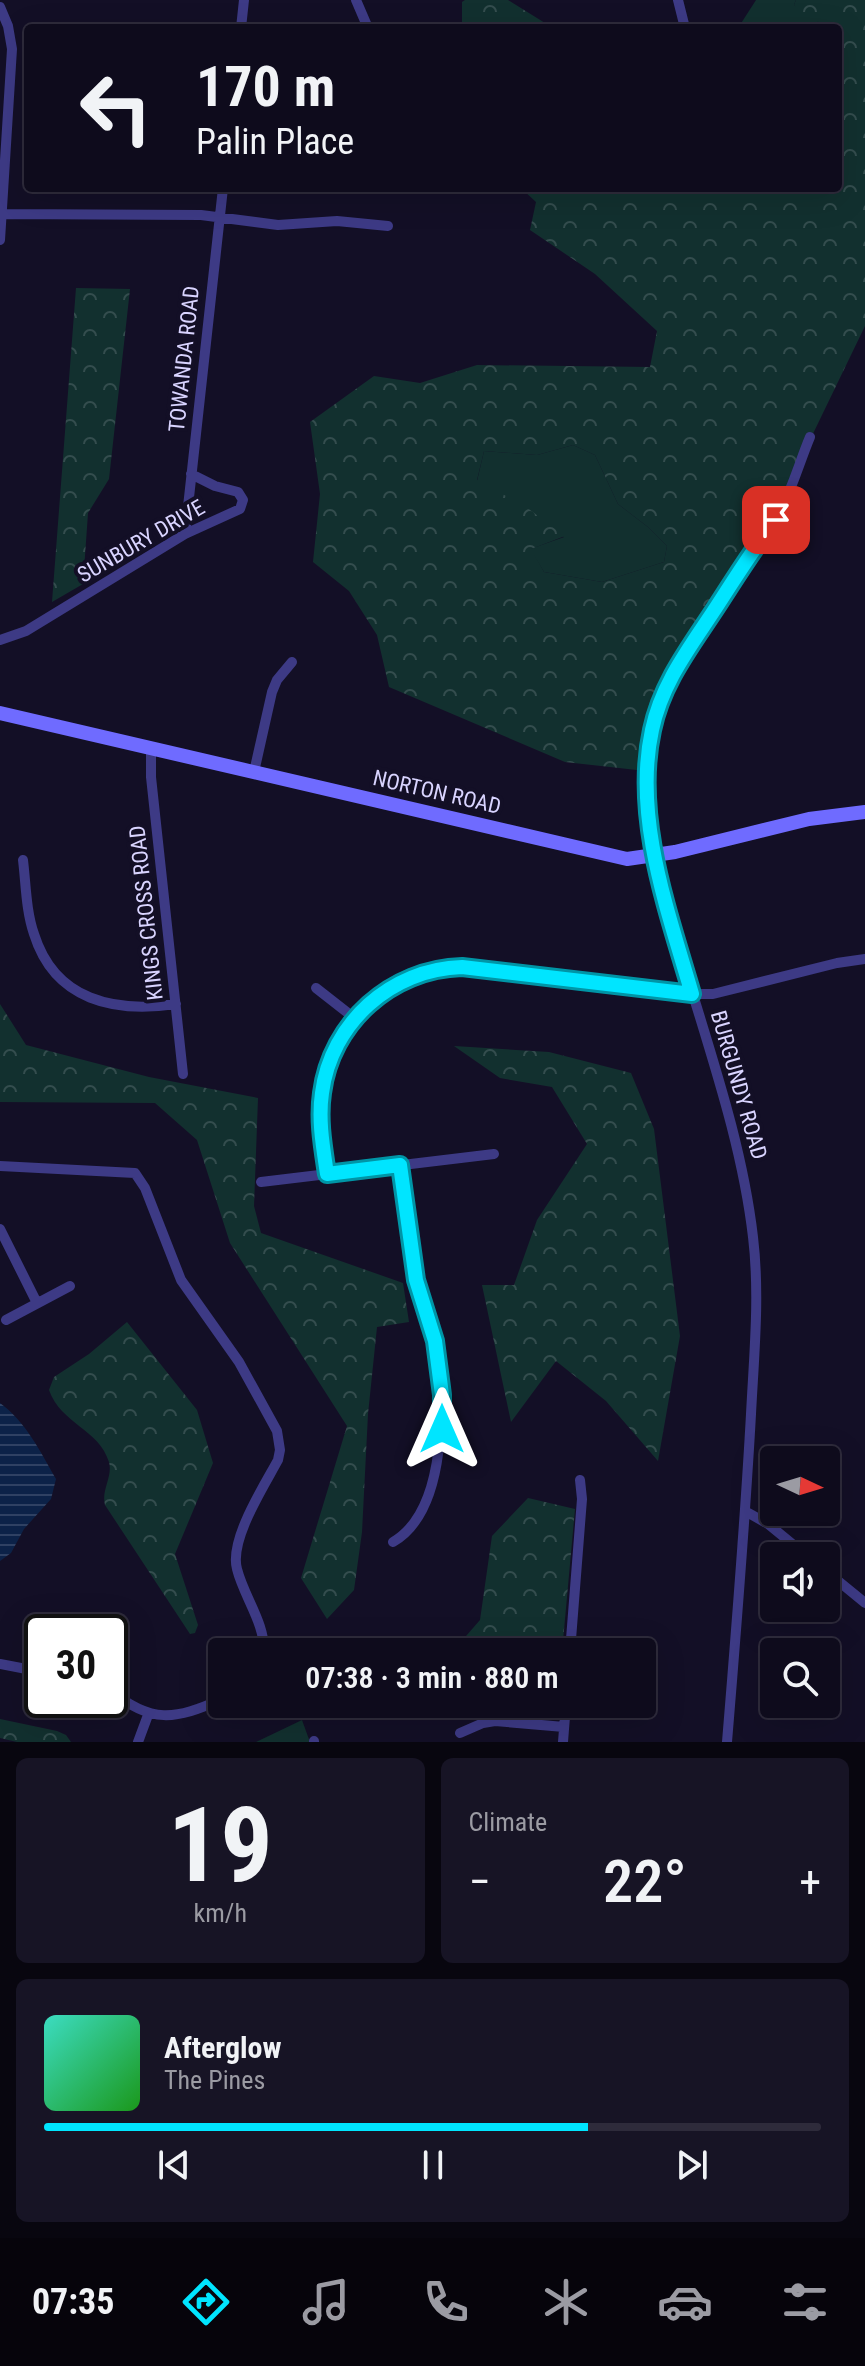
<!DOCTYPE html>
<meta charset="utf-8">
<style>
:root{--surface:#0e0b1c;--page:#171425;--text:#f1f3f6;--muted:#9b9ba3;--line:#2e2b3b;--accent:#00e5ff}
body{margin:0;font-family:"Roboto Condensed",sans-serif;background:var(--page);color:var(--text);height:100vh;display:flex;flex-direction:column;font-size:30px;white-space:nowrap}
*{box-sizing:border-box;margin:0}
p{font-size:26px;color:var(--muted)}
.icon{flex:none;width:44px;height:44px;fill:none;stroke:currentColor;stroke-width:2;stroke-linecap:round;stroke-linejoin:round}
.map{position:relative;height:1742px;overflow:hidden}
.side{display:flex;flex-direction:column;gap:16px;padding:16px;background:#08060f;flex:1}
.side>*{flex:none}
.guide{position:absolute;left:24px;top:24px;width:818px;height:168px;border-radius:8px;box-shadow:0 8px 32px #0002,0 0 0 2px var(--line);background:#0e0b1c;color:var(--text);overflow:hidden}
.needle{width:52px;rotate:94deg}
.fabs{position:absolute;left:760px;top:1446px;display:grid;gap:16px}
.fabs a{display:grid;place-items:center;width:80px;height:80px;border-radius:8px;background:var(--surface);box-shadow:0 8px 32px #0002,0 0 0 2px var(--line);font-size:40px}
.speed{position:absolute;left:24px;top:1614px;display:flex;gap:16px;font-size:40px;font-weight:700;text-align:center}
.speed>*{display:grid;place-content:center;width:104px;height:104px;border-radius:50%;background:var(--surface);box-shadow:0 8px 32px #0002,0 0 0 2px var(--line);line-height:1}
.speed .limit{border:4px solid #111;border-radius:12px;background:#fff;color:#111}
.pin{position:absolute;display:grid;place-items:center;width:68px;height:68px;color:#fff;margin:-34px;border-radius:16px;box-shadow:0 4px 12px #0006}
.me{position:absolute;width:88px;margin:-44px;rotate:0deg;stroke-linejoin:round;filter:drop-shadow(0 0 6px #0008)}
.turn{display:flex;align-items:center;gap:28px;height:168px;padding:0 40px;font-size:36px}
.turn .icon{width:104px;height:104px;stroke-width:2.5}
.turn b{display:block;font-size:56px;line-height:68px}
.big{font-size:60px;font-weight:600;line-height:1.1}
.side .tile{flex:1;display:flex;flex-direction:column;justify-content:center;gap:12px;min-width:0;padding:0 28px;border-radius:12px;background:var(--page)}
.side .dial{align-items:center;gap:0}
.dial b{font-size:104px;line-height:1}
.song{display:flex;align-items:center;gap:24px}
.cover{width:96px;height:96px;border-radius:12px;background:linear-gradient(135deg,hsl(170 70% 55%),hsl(120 70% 35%))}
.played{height:8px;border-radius:4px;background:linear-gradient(90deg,var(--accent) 70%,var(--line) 70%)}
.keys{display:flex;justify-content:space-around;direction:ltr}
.heat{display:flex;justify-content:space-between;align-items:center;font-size:44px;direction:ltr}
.side .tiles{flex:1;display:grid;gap:16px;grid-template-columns:1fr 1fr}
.tile:last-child{grid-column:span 2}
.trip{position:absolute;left:208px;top:1638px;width:448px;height:80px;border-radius:8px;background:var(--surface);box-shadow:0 8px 32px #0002,0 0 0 2px var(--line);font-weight:600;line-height:80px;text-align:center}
.tabs{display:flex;height:128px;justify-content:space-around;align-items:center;background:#06040b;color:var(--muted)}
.tabs .icon{width:56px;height:56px}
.tabs .on{color:var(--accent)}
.tabs b{font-size:36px;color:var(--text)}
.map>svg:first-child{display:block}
.green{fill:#12302f}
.forest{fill:url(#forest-crowns);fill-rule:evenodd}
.water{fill:url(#water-rules)}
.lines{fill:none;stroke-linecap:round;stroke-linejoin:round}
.street{stroke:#3d3a85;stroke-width:10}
.secondary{stroke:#6f6bff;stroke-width:14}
.route-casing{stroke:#0095a6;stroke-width:20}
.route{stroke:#00e5ff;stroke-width:14}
.labels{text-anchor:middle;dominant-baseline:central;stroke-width:8;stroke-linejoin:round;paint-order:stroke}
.street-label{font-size:22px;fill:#d9d4ff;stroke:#130f26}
</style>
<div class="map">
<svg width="865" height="1742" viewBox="0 0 865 1742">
<defs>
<pattern id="forest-crowns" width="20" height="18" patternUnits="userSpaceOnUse" patternTransform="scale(2)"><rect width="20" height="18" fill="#12302f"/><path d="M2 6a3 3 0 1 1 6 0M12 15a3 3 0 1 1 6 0" fill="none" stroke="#344d4e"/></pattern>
<pattern id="water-rules" width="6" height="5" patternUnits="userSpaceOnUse" patternTransform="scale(2)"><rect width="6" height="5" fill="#0c2248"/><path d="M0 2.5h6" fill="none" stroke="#2f4163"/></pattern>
</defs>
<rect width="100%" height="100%" fill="#130f26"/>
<path class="green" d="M 756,0 L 796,0 L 794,5 L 823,25 L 821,28 L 738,28 Z
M 573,445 L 595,455 L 618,504 L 648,527 L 667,546 L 664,562 L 602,582 L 544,572 L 530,549 L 564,537 L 477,481 L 484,451 L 537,455 Z
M 302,1720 L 310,1742 L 256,1742 Z"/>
<path class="forest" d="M 465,0 L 508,0 L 553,28 L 462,28 L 462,2 Z
M 796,0 L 865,0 L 865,326 L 765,533 L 668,682 L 637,770 L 565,762 L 389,687 L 377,635 L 349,591 L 313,562 L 320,494 L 310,422 L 374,376 L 420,383 L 477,365 L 650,367 L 657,331 L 595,274 L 530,230 L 536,202 L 521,188 L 838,188 L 838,28 L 821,28 L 823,24 L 803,15 L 794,5 ZM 573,445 L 595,455 L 618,504 L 648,527 L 667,546 L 664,562 L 602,582 L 544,572 L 531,549 L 565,536 L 526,507 L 477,480 L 484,451 L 537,455 Z
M 76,288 L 130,289 L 109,479 L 88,513 L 83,584 L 52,602 Z
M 0,1004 L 26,1045 L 149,1077 L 258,1098 L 254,1206 L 261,1233 L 403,1283 L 409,1322 L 377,1327 L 368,1414 L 362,1532 L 354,1590 L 327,1619 L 301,1578 L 347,1426 L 230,1243 L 197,1140 L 155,1103 L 0,1102 Z
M 454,1046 L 549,1052 L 631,1073 L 654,1129 L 680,1336 L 658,1461 L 606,1401 L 556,1361 L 511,1422 L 482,1285 L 514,1285 L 537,1220 L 587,1144 L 552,1087 L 500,1078 Z
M 127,1322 L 197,1410 L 213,1463 L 175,1554 L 198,1625 L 195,1633 L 190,1634 L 105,1505 C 101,1490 113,1477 109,1462 C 99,1429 61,1424 49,1390 L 54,1377 L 89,1354 Z
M 528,1498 L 575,1509 L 562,1652 L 460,1643 L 480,1620 L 492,1536 Z
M 0,1719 L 57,1731 L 66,1735 L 71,1742 L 17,1742 L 0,1738 Z"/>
<path class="water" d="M 0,1403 C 26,1422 40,1451 56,1479 L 51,1499 L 24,1529 L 11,1553 L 0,1561 Z"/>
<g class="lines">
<path class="street" d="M 356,0 L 368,28
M 678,0 L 685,28
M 0,7 L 8,26 L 12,49 L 0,240
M 241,28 L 244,0
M 0,214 L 201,215 L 278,225 L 337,221 L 388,226
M 185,534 L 223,188
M 0,640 L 26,631 L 185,534 L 240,509 L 243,500 L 238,492 L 215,486 L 191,474
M 151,748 L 151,777 L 183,1074
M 254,772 L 272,692 L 277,680 L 292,662
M 23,860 C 26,885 26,911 34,934 C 55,1001 115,1013 176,1004
M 316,988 L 353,1017
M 0,1166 L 135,1173 L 145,1188 L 181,1280 L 239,1362 L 277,1431 L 280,1450 L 278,1460 C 264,1486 229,1540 237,1569 C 244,1597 265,1623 264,1652
M 327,1174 C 317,1099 317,1037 386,992 C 409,977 434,968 462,967 L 692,994 L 713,994 L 837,963 L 865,959
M 261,1182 L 494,1154
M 0,1229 L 37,1303
M 6,1320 L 70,1286
M 745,1511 L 768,1524 L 807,1556
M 393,1542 C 448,1510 445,1399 435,1344 C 431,1322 420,1302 416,1280 C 408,1243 405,1203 400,1165
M 826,1571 L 865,1603
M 570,1652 L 582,1499 L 580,1480
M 0,1664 L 42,1672
M 110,1690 C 151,1724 175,1720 222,1699
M 460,1733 L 483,1723 L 495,1721 L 564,1727
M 314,1741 L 314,1742
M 138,1742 L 148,1715
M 563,1742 L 566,1704
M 727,1742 C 736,1633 745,1524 751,1414 C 754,1355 760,1295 753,1237 C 742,1142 709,1050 682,958 C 661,887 636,805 652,730 C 668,653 736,585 776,519 C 791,494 799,463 810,437"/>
<path class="secondary" d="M 0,713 L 627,859 L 675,852 L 809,819 L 865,812"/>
</g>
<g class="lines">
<g class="route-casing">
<path id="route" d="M 442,1429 L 442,1395 L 435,1341 L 416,1280 L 400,1165 L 327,1174 C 323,1147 318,1120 322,1093 C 331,1023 391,969 462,967 L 692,994 C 668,911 633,817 652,730 C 662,682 691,646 717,606 C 736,577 754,547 776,520"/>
</g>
<use href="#route" class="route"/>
</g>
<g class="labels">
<g class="street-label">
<text transform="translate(184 359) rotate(-84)">TOWANDA ROAD</text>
<text transform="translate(141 541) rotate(-30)">SUNBURY DRIVE</text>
<text transform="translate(437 792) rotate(13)">NORTON ROAD</text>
<text transform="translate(146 913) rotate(-96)">KINGS CROSS ROAD</text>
<text transform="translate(739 1085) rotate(74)">BURGUNDY ROAD</text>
</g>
</g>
</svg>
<div class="fabs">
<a><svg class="needle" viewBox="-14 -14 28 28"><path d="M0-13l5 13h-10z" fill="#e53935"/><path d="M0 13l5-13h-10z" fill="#9b9ba3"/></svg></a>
<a><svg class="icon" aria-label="sound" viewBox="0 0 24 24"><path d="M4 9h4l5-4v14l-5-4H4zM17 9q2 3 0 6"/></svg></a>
<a><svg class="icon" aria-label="search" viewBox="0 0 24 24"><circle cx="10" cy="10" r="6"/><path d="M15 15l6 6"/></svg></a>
</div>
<div class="speed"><div class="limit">30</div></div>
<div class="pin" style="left:776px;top:520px;background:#d93025"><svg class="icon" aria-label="arrive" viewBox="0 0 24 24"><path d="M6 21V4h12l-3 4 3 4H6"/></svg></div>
<svg class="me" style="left:442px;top:1429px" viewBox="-20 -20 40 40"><path d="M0-17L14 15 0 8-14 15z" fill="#00e5ff" stroke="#fff" stroke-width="4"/></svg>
<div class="trip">07:38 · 3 min · 880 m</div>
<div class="guide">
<div class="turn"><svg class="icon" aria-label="left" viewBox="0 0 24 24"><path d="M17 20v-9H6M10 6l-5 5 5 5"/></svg><div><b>170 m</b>Palin Place</div></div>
</div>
</div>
<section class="side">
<div class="tiles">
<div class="tile dial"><b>19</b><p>km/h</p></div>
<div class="tile"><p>Climate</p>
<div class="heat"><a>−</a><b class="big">22°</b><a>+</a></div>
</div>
<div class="tile">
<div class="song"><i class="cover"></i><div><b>Afterglow</b><p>The Pines</p></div></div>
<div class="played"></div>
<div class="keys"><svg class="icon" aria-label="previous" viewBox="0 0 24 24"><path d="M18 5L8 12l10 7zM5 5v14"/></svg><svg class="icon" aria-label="pause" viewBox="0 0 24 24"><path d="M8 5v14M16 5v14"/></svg><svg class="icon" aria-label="next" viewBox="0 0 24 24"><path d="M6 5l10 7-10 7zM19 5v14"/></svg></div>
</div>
</div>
</section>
<nav class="tabs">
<b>07:35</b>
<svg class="icon on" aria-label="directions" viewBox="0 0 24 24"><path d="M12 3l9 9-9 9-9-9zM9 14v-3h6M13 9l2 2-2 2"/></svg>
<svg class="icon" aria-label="music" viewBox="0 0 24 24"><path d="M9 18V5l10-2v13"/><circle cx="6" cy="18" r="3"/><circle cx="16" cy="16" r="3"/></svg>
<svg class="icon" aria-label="phone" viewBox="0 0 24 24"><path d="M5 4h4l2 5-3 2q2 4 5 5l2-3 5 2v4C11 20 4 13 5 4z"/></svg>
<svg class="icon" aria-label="climate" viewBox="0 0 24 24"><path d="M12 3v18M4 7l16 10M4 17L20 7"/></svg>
<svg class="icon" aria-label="car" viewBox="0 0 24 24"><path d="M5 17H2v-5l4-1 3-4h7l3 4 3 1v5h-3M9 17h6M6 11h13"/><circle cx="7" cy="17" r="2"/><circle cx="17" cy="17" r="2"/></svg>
<svg class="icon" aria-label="filters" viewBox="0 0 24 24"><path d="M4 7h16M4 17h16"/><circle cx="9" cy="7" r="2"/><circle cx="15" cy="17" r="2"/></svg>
</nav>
